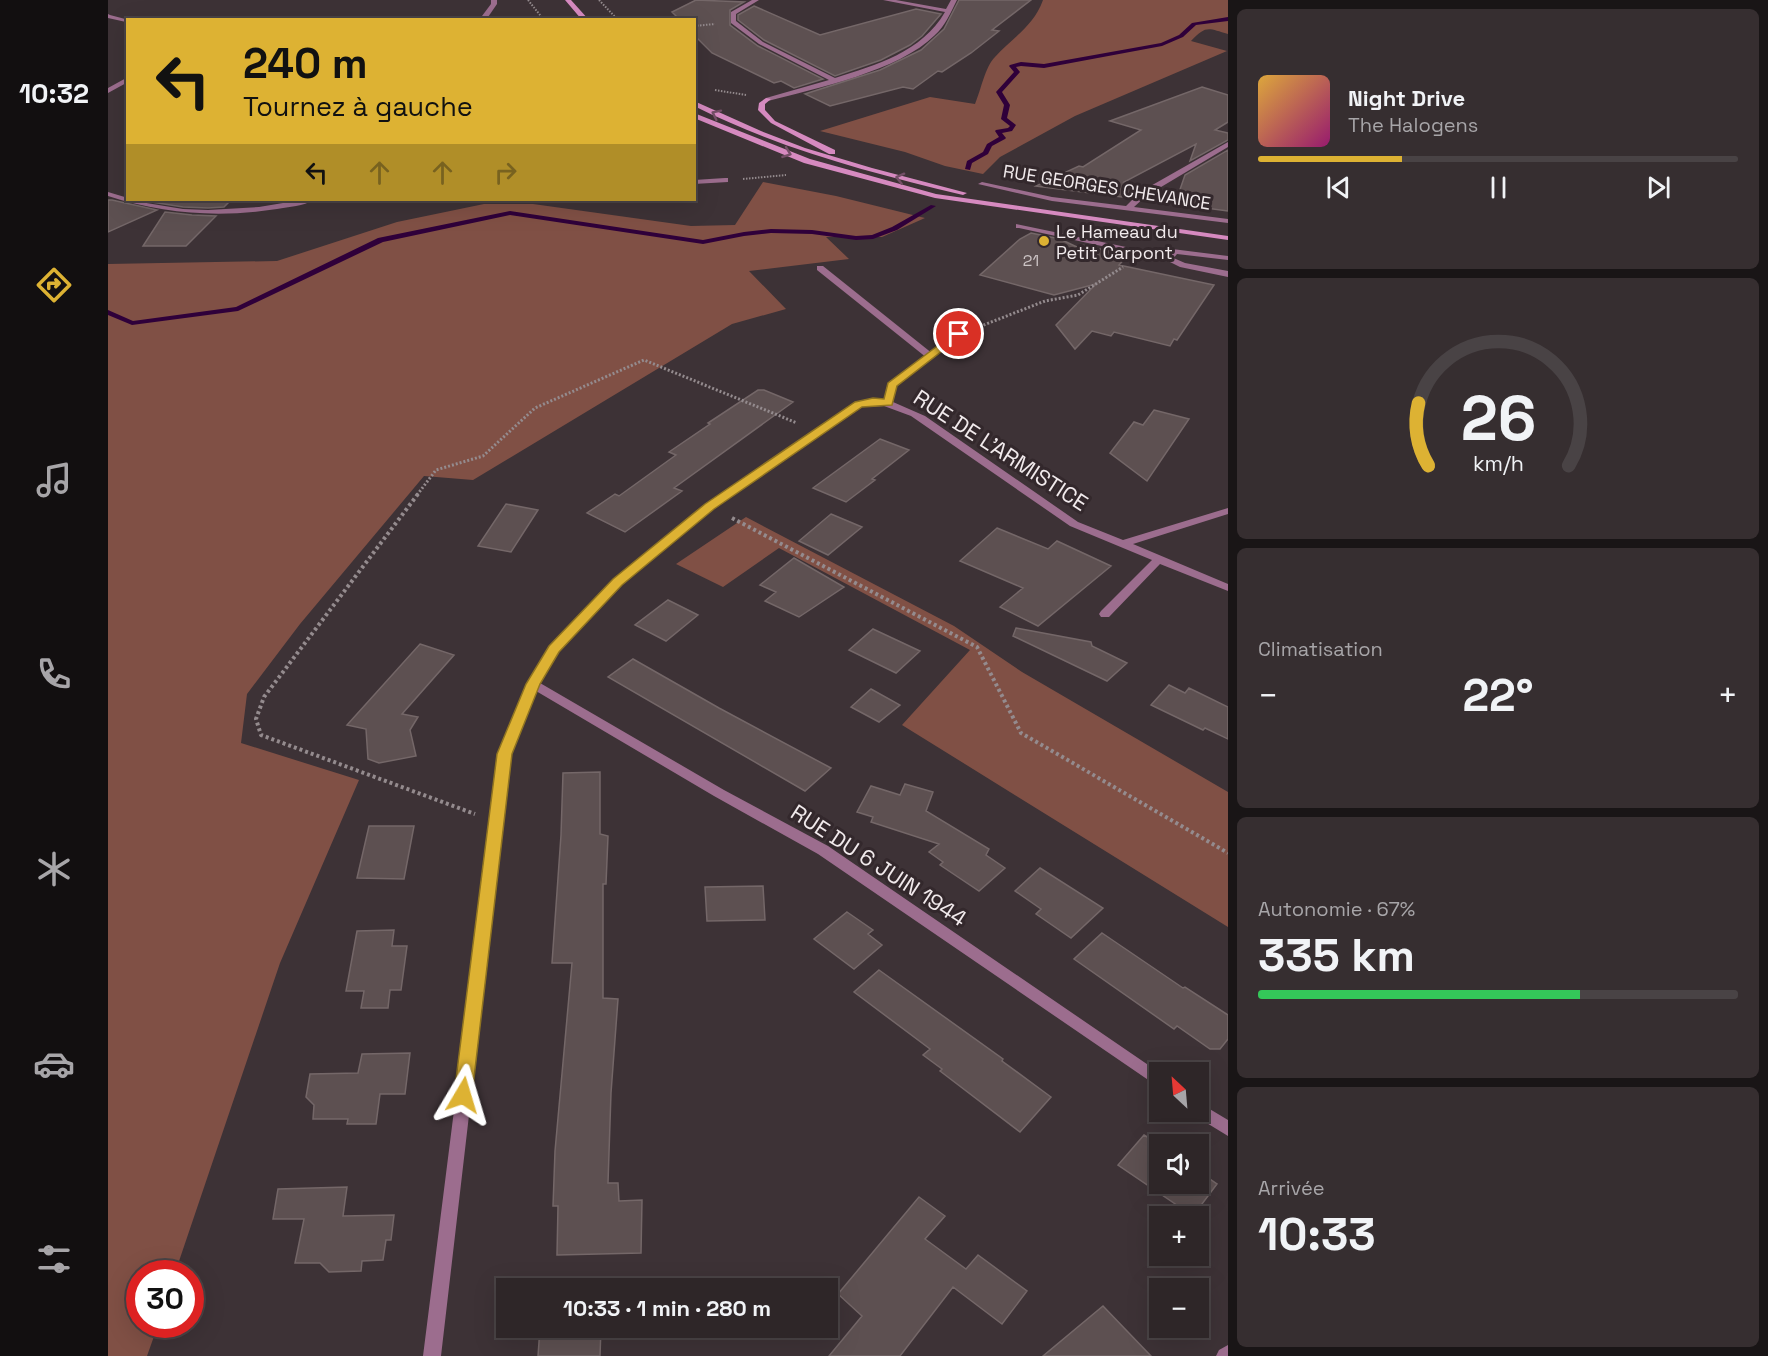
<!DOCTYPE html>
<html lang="fr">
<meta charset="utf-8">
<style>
:root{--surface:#2e2628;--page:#362e30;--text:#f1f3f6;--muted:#a7a5a8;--line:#494345;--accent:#ddb233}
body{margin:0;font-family:"Space Grotesk",sans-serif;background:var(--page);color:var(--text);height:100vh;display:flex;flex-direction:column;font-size:22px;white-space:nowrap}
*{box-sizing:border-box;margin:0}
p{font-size:20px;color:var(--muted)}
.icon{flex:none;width:33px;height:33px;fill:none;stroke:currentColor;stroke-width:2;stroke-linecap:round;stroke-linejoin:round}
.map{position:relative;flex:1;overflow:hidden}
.drawer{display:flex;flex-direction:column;gap:9px;padding:9px;background:#191516;width:540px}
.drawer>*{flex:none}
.top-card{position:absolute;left:18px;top:18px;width:570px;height:183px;border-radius:0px;box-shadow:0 6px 24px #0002,0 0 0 2px var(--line);background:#ddb233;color:#111;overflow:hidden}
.needle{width:39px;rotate:334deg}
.fabs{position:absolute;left:1041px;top:1062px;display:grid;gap:12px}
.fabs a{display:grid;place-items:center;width:60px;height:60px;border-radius:0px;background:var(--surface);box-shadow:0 6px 24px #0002,0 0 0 2px var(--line);font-size:30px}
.speed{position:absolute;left:18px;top:1260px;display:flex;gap:12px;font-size:30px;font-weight:700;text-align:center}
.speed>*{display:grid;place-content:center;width:78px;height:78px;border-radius:50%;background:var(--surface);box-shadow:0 6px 24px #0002,0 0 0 2px var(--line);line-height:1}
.speed .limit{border:9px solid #d22;background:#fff;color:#111}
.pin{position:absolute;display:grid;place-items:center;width:51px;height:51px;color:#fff;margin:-26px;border:3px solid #fff;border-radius:50%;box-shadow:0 2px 6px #0007}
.me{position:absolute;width:66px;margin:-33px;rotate:7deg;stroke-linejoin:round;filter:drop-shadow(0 0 4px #0008)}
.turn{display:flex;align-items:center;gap:21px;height:126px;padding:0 18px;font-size:27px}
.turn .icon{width:78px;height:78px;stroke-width:2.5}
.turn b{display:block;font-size:42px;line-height:51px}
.lanes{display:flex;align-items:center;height:57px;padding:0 18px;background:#0003;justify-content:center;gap:30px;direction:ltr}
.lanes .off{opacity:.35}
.big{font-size:45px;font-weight:700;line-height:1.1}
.drawer .widget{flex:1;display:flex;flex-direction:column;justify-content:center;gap:9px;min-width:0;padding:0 21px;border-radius:9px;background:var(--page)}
.drawer .dial{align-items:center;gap:0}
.dial svg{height:156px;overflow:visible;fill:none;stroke:var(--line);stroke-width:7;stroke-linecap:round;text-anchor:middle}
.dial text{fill:var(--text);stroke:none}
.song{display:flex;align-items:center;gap:18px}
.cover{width:72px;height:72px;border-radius:9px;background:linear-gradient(135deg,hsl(40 70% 55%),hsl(320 70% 35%))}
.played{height:6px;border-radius:3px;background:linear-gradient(90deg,var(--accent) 30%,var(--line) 30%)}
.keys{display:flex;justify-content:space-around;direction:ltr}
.heat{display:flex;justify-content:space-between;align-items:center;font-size:33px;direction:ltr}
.charge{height:9px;border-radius:4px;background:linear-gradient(90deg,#34c759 67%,var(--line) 0)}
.trip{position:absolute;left:388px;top:1278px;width:342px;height:60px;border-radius:0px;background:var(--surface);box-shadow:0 6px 24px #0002,0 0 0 2px var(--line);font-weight:700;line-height:60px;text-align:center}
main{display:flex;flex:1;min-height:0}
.tabs{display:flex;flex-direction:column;width:108px;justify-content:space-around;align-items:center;background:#120f10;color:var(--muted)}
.tabs .icon{width:42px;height:42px}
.tabs .active{color:var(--accent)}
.tabs b{font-size:27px;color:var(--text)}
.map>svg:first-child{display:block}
.green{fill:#805045}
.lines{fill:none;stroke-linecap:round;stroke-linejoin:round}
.stream{fill:#2f003a;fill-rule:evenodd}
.building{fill:#5d5051;stroke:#746768;stroke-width:1.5}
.path-far2{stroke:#948b8e;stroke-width:2;stroke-dasharray:1.5 1.5;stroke-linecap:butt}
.path-far1{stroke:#948b8e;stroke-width:3;stroke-dasharray:2 2;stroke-linecap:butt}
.path{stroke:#948b8e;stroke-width:4;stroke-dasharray:3 3;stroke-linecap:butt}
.service{fill:#9c6d8e;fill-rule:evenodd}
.minor{fill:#9c6d8e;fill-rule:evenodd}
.secondary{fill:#d68ac0;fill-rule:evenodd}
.oneway{stroke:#744f67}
.route{fill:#ddb233;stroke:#907421;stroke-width:1.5}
.poi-dot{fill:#ddb233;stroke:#33282c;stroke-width:2}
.labels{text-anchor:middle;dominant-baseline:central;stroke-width:6;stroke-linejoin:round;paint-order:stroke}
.far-number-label{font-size:16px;fill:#ccc4c5}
.far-street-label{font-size:18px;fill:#f1eaec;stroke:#33282c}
.far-poi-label{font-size:18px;fill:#f1eaec;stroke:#33282c;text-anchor:start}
.street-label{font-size:22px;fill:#f1eaec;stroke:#33282c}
</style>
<main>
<nav class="tabs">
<b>10:32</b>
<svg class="icon active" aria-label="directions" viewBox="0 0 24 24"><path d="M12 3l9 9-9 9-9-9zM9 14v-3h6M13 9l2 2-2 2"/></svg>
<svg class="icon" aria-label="music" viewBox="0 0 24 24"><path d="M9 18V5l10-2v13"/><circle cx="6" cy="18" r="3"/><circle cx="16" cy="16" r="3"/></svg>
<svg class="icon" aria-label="phone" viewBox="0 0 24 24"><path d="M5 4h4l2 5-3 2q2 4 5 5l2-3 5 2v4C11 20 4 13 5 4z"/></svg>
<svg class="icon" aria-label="climate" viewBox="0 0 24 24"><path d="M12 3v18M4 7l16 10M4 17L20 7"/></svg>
<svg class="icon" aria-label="car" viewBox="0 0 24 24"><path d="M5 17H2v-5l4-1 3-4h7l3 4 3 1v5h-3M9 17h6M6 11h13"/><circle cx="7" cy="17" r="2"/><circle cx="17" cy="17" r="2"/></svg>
<svg class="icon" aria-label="filters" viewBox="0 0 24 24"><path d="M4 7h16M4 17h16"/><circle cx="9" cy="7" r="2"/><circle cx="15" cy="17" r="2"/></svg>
</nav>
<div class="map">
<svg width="1120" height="1356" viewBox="0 0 1120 1356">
<rect width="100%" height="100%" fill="#3d3236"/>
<path class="green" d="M 935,0 L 1120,0 L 1120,34 C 1100,28 1098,25 1083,41 L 1119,51 L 967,116 L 892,157 L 875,174 L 837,166 L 797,152 L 712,131 L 822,97 L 867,104 C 873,90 877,67 887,57 C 905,37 926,26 935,0 Z
M 655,182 L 728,196 L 817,218 L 774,237 L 718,237 L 741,259 L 641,271 L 678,309 L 624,324 L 365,480 L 316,476 L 192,624 L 139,694 L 133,743 L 251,780 L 172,963 L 67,1273 L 32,1274 L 32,1324 L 50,1325 L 39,1356 L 0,1356 L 0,264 L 169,261 L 289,222 L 376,204 L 425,204 L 583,226 L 627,225 Z
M 638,517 L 846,626 L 914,672 L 1120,792 L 1120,927 L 794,725 L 862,650 L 671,548 L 615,587 L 568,564 Z"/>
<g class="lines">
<path class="stream" d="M 1120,17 L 1120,21 L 1088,25 L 1075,37 L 1054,46 L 936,68 L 913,66 L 908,67 L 912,72 L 894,92 L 902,105 L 899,118 L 908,125 L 904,131 L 894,133 L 898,138 L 897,139 L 884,146 L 880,154 L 864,163 L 862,170 L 857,169 L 859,161 L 875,152 L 879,144 L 891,137 L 887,131 L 888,130 L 900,128 L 902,126 L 893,119 L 896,105 L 888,92 L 906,72 L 901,66 L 902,65 L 913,62 L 936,64 L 1053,43 L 1071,35 L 1084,23 Z
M 823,205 L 828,206 L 789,230 L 765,239 L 748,240 L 704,234 L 663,233 L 636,236 L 595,244 L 402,215 L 275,242 L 130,311 L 24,325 L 0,315 L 0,310 L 25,321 L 128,307 L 270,238 L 402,211 L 595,240 L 636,232 L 663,229 L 704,230 L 748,236 L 764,235 L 784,227 Z"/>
</g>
<path class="building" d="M 588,0 L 636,2 L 622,10 L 622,25 L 650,46 L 715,79 L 686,88 L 673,81 L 666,83 L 604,53 L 586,35 L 586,20 L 572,20 L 564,12 Z
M 851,0 L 923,0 L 884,30 L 891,31 L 863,53 L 834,72 L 830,71 L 805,89 L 795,87 L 722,106 L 697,94 L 772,70 L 813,50 L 836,29 Z
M 646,6 L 712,35 L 808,9 L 833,14 L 814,36 L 802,45 L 773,60 L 727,76 L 656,40 L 630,20 L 630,15 Z
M 1094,87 L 1120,95 L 1120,122 L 1107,130 L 1120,133 L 1120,140 L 1082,161 L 1088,144 L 1016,182 L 1034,188 L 1022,198 L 928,186 L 971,166 L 975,167 L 1033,130 L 1002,121 Z
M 1120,150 L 1120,211 L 1067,204 L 1077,175 Z
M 0,200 L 4,200 L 49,210 L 0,232 Z
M 31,200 L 123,200 L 116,207 L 100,208 L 75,207 Z
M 57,212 L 84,215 L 108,216 L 78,246 L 35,246 Z
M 923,233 L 952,239 L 971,248 L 974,245 L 1020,255 L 1011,265 L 1106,285 L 1069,340 L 1066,339 L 1062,346 L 1006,332 L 1003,336 L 984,331 L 967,349 L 948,325 L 988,284 L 946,295 L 872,275 L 912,239 Z
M 650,390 L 656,390 L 685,402 L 566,488 L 574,491 L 517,532 L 479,513 L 507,494 L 511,496 L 568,455 L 561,452 L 602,424 L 600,423 Z
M 1046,410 L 1081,419 L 1039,481 L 1002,453 L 1026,422 L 1035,425 Z
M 772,439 L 801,450 L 764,479 L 767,480 L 738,502 L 705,488 Z
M 398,504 L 430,510 L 403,552 L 370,546 Z
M 723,514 L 754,527 L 720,555 L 691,541 Z
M 889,528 L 940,549 L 949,541 L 1003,566 L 930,626 L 892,607 L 915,588 L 852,561 Z
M 686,558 L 736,587 L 691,617 L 657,601 L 668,592 L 652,585 Z
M 560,600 L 590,615 L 558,641 L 527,625 Z
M 908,628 L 983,642 L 984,646 L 1019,663 L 999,681 L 905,636 Z
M 765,629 L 812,651 L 788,673 L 741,650 Z
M 312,644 L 346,655 L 294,714 L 310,717 L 302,730 L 308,756 L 271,763 L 260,759 L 258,729 L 239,725 Z
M 525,659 L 611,708 L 723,768 L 697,791 L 500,677 Z
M 1061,685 L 1077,693 L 1081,688 L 1120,707 L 1120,739 L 1097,728 L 1095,730 L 1043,705 Z
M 763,689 L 792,705 L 771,722 L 743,707 Z
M 492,772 L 492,834 L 500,836 L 498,884 L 495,884 L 495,998 L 510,999 L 503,1093 L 500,1183 L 510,1183 L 511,1201 L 534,1200 L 533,1253 L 449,1255 L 450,1206 L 445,1206 L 447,1151 L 464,963 L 444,963 L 453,835 L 455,773 Z
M 797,784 L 825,792 L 818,811 L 881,849 L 878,855 L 897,868 L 871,891 L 832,865 L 835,862 L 821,852 L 831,844 L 763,822 L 765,817 L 749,812 L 763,786 L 792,795 Z
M 261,826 L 306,826 L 296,879 L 249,878 Z
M 932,868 L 995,908 L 963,938 L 928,914 L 933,909 L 907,891 Z
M 655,886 L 657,920 L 599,921 L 597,887 Z
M 739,912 L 765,930 L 760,934 L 774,945 L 746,969 L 706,939 Z
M 286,930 L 284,946 L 299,946 L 293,990 L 282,990 L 280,1008 L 253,1008 L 256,991 L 238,991 L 249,931 Z
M 994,933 L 1075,988 L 1077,987 L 1120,1015 L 1120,1039 L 1112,1049 L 1102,1049 L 1069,1026 L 1066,1029 L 966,959 Z
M 771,970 L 895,1059 L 894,1061 L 943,1097 L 912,1132 L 832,1071 L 834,1069 L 815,1055 L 822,1049 L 746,992 Z
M 302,1053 L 297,1094 L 272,1094 L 268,1124 L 239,1124 L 240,1119 L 205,1119 L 206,1105 L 198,1097 L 202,1074 L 250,1073 L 254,1054 Z
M 1036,1135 L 1052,1145 L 1052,1184 L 1090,1184 L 1090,1171 L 1109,1184 L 1085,1216 L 1010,1165 Z
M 239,1187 L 235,1216 L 286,1215 L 283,1240 L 278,1240 L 275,1260 L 254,1261 L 253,1271 L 221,1272 L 212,1263 L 187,1263 L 196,1219 L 165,1219 L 170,1189 Z
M 811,1197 L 837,1216 L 817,1239 L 858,1269 L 870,1255 L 919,1291 L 894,1324 L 845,1287 L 792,1356 L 721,1356 L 754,1316 L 730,1294 Z
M 995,1306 L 1043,1356 L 935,1356 Z
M 432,1328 L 493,1328 L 492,1356 L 430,1356 Z"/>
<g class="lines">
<path class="path-far2" d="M 420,0 L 436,20
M 491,0 L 510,20
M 586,26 L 607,24
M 607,90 L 638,95
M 635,179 L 678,175"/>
<path class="path-far1" d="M 868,328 L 937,301 L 970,295 L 1015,267
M 309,495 L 328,470 L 375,456 L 427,408 L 536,360 L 689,423"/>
<path class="path" d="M 310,494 L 156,697 L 148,719 L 153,735 L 367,814
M 624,518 L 869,647 L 913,733 L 1120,853"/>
<path class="service" d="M 383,0 L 389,0 L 389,4 L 378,20 L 371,20 L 383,4 Z
M 908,224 L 1061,256 L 1077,263 L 1120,271 L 1120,277 L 1072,267 L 1058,260 L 911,228 L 908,228 Z
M 709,266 L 715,266 L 825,354 L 825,358 L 819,358 L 709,270 Z"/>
<path class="minor" d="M 644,0 L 651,0 L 628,14 L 628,21 L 655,42 L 727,78 C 768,65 814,52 837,12 L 775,0 L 788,0 L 838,9 L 843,0 L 849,0 C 843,12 837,26 827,35 C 791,71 709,88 660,101 L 658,100 L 658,98 L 721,80 L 651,44 L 623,23 L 623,12 Z
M 0,14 L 2,15 L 21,20 L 18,22 L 0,18 Z
M 20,77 L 20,82 L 0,93 L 0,88 Z
M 1120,142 L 1120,147 L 1038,196 L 1026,207 L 1120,219 L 1120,223 L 944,201 L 870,184 L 874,182 L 944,197 L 1018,206 L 1032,192 Z
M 617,178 L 620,178 L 620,182 L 586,184 L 586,180 Z
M 0,192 L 20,198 L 20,200 L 75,209 L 100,210 L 151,207 L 193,200 L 205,200 C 196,206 181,207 169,209 C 111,218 56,214 0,196 Z
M 1064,249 L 1120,256 L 1120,260 L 1069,254 L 1064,260 L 1058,260 L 1057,258 Z
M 851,331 L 854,332 L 854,336 L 788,386 L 785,402 L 817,416 L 970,522 L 1015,540 L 1120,508 L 1120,514 L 1025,544 L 1120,584 L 1120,591 L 1052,564 L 1001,617 L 993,617 L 991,614 L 993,611 L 1044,560 L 962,526 L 803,416 L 776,406 L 754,407 L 606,509 L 514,584 L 450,651 L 432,683 L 616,790 L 720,846 L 1052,1073 L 1052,1088 L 710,854 L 606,796 L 428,691 L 403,754 L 333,1356 L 315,1356 L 391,754 L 419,684 L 441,646 L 506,580 L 598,505 L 748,403 L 776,400 L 781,383 Z
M 1090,1102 L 1120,1120 L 1120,1136 L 1084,1114 L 1083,1112 L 1090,1112 Z
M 1120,1345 L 1120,1356 L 1108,1356 L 1111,1350 Z"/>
<path class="secondary" d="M 457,0 L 463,0 L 481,20 L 474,20 Z
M 658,98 L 663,99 L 657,104 L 657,110 L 667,121 L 727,150 L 727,154 L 721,154 L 663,123 L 650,110 L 651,103 Z
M 586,101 L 653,131 L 697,148 L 764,168 L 859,193 L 855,195 C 760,172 675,150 586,106 Z
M 586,113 L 702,159 L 828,194 L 1120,236 L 1120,240 L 827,198 L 696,163 L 586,118 Z"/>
</g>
<defs><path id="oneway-chevron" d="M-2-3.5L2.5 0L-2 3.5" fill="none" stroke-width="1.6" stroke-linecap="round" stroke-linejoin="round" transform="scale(1.5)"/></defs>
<g class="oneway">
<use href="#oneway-chevron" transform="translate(608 114) rotate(-154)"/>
<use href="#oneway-chevron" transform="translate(679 153) rotate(20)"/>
<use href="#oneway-chevron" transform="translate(792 178) rotate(-166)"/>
</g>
<path class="route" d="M 848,332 L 856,334 L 789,386 L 784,405 L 754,407 L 606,509 L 514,585 L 451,652 L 432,684 L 404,754 L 364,1095 L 361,1100 L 355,1103 L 349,1100 L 346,1095 L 389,754 L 418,684 L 441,646 L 505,579 L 597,504 L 747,402 L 765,398 L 776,399 L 780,383 Z"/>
<circle class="poi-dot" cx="936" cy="241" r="6"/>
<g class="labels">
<g class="far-number-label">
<text x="923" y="260">21</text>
</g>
<g class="far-street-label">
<text transform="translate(999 187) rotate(9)">RUE GEORGES CHEVANCE</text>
</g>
<g class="far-poi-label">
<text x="948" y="231">Le Hameau du<tspan x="948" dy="21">Petit Carpont</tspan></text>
</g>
<g class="street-label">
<text transform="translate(893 450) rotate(33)">RUE DE L'ARMISTICE</text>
<text transform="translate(771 865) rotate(33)">RUE DU 6 JUIN 1944</text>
</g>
</g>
</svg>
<div class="fabs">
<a><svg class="needle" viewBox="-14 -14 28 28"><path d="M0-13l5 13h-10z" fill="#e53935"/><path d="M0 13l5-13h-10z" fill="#a7a5a8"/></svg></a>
<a><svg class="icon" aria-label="sound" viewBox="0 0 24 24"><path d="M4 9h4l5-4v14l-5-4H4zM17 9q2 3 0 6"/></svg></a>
<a>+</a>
<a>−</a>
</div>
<div class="speed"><div class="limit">30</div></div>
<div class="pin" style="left:851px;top:334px;background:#d93025"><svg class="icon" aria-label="arrive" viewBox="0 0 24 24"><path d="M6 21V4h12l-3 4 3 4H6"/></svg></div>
<svg class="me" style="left:355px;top:1095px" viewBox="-20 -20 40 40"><path d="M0-17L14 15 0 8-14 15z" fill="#ddb233" stroke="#fff" stroke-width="4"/></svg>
<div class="trip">10:33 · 1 min · 280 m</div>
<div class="top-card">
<div class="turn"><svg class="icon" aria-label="left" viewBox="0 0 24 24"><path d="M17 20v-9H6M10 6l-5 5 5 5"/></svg><div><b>240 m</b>Tournez à gauche</div></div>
<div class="lanes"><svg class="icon" aria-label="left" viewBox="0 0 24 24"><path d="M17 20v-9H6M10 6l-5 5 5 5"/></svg><svg class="icon off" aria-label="ahead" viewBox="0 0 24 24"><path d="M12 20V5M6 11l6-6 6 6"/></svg><svg class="icon off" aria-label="ahead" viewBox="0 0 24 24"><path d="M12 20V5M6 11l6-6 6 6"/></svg><svg class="icon off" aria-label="right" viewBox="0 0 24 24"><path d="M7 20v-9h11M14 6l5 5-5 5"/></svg></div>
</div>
</div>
<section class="drawer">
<div class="widget">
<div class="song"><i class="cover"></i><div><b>Night Drive</b><p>The Halogens</p></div></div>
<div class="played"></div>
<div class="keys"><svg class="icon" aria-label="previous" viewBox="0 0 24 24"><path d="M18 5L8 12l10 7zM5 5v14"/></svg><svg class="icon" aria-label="pause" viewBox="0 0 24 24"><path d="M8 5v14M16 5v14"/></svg><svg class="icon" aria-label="next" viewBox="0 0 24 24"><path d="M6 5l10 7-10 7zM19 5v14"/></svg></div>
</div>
<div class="widget dial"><svg viewBox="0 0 100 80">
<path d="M14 69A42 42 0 1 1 86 69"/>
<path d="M14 69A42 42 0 0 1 9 37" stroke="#ddb233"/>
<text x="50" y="56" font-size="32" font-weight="700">26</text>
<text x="50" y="72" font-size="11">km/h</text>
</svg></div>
<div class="widget"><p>Climatisation</p>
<div class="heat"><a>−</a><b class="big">22°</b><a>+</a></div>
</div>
<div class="widget"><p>Autonomie · 67%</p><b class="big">335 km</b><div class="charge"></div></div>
<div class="widget"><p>Arrivée</p><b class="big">10:33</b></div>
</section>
</main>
